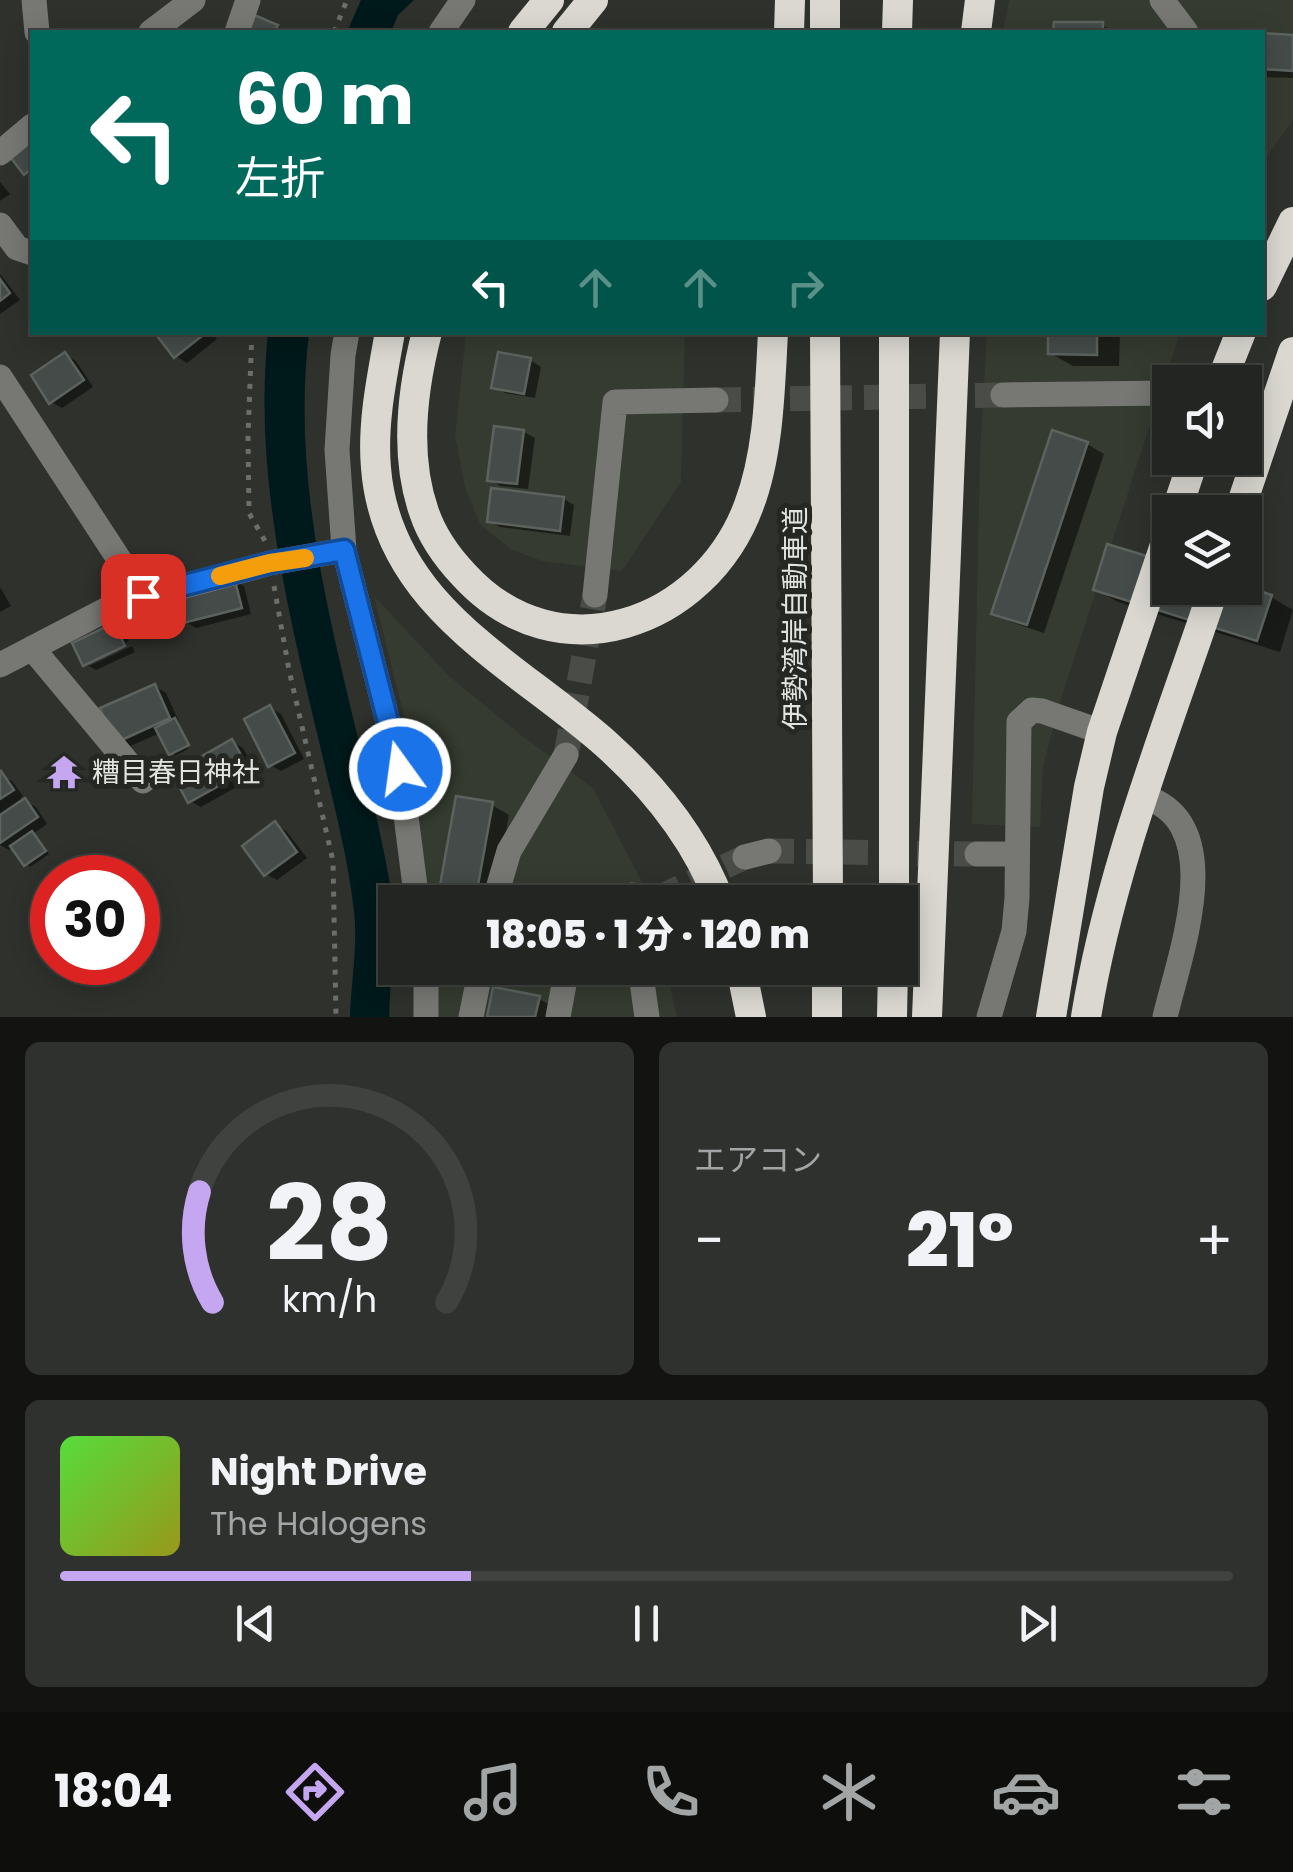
<!DOCTYPE html>
<html lang="ja">
<meta charset="utf-8">
<style>
:root{--surface:#222521;--page:#2e312e;--text:#f1f3f6;--muted:#a2a5a5;--line:#3f423f;--accent:#c5a7f1}
body{margin:0;font-family:Poppins,"Noto Sans JP",sans-serif;background:var(--page);color:var(--text);height:100vh;display:flex;flex-direction:column;font-size:38px;white-space:nowrap}
*{box-sizing:border-box;margin:0}
p{font-size:32px;color:var(--muted)}
.icon{flex:none;width:55px;height:55px;fill:none;stroke:currentColor;stroke-width:2;stroke-linecap:round;stroke-linejoin:round}
.map{position:relative;height:1017px;overflow:hidden}
.sheet{display:flex;flex-direction:column;gap:25px;padding:25px;background:#131412;flex:1}
.sheet>*{flex:none}
.top-card{position:absolute;left:30px;top:30px;width:1235px;height:305px;border-radius:0px;box-shadow:0 5px 25px #0003,0 0 0 2px var(--line);background:#00695c;color:#fff;overflow:hidden}
.controls{position:absolute;left:1152px;top:365px;display:grid;gap:20px}
.controls a{display:grid;place-items:center;width:110px;height:110px;border-radius:0px;background:var(--surface);box-shadow:0 5px 25px #0003,0 0 0 2px var(--line);font-size:50px}
.speed{position:absolute;left:30px;top:855px;display:flex;gap:20px;font-size:50px;font-weight:700;text-align:center}
.speed>*{display:grid;place-content:center;width:130px;height:130px;border-radius:50%;background:var(--surface);box-shadow:0 5px 25px #0003,0 0 0 2px var(--line);line-height:1}
.speed .limit{border:15px solid #d22;background:#fff;color:#111}
.pin{position:absolute;display:grid;place-items:center;width:85px;height:85px;color:#fff;margin:-42px;border-radius:20px;box-shadow:0 5px 15px #0006}
.me{position:absolute;width:110px;margin:-55px;rotate:346deg;stroke-linejoin:round;filter:drop-shadow(0 0 8px #0008)}
.turn{display:flex;align-items:center;gap:35px;height:210px;padding:0 40px;font-size:45px}
.turn .icon{width:130px;height:130px;stroke-width:2.5}
.turn b{display:block;font-size:70px;line-height:85px}
.lanes{display:flex;align-items:center;height:95px;padding:0 40px;background:#0003;justify-content:center;gap:50px;direction:ltr}
.lanes .off{opacity:.35}
.big{font-size:75px;font-weight:800;line-height:1.1}
.sheet .widget{flex:1;display:flex;flex-direction:column;justify-content:center;gap:15px;min-width:0;padding:0 35px;border-radius:15px;background:var(--page)}
.sheet .dial{align-items:center;gap:0}
.dial svg{height:260px;overflow:visible;fill:none;stroke:var(--line);stroke-width:7;stroke-linecap:round;text-anchor:middle}
.dial text{fill:var(--text);stroke:none}
.song{display:flex;align-items:center;gap:30px}
.cover{width:120px;height:120px;border-radius:15px;background:linear-gradient(135deg,hsl(110 70% 55%),hsl(60 70% 35%))}
.played{height:10px;border-radius:5px;background:linear-gradient(90deg,var(--accent) 35%,var(--line) 35%)}
.keys{display:flex;justify-content:space-around;direction:ltr}
.heat{display:flex;justify-content:space-between;align-items:center;font-size:55px;direction:ltr}
.sheet .tiles{flex:1;display:grid;gap:25px;grid-template-columns:1fr 1fr}
.widget:last-child{grid-column:span 2}
.trip{position:absolute;left:378px;top:885px;width:540px;height:100px;border-radius:0px;background:var(--surface);box-shadow:0 5px 25px #0003,0 0 0 2px var(--line);font-weight:800;line-height:100px;text-align:center}
.dock{display:flex;height:160px;justify-content:space-around;align-items:center;background:#0e0f0d;color:var(--muted)}
.dock .icon{width:70px;height:70px}
.dock .current{color:var(--accent)}
.dock b{font-size:45px;color:var(--text)}
.map>svg:first-child{display:block}
.built{fill:#353b30}
.water{fill:#00191a}
.shadow{fill:#0007}
.building{fill:#444b48;stroke:#5c635f;stroke-width:2.5}
.lines{fill:none;stroke-linecap:round;stroke-linejoin:round}
.minor-tunnel{stroke:#494c47;stroke-width:25;stroke-dasharray:25 12;stroke-linecap:butt}
.path{stroke:#6b6e69;stroke-width:5;stroke-dasharray:5 8;stroke-linecap:butt}
.minor{stroke:#777774;stroke-width:25}
.highway{stroke:#dad8d1;stroke-width:30}
.route-casing{stroke:#114b97;stroke-width:25}
.route{stroke:#1a73e8;stroke-width:18}
.slow{stroke:#f59e0b;stroke-width:18}
.labels{text-anchor:middle;dominant-baseline:central;stroke-width:10;stroke-linejoin:round;paint-order:stroke}
.street-label{font-size:28px;fill:#e2e4e0;stroke:#252722}
.poi-label{font-size:28px;fill:#e2e4e0;stroke:#252722;text-anchor:start}
</style>
<div class="map">
<svg width="1293" height="1017" viewBox="0 0 1293 1017">
<rect width="100%" height="100%" fill="#2e312c"/>
<path class="built" d="M 1009,0 L 1293,0 L 1293,120 L 1263,162 L 1262,32 L 1003,32 Z
M 466,333 L 685,333 L 681,482 L 622,571 L 542,561 L 510,549 L 480,524 L 465,488 L 455,435 Z
M 987,333 L 1180,333 L 1062,696 L 1043,767 L 1040,827 L 972,824 L 980,454 Z
M 374,596 L 448,675 L 521,735 L 593,788 L 642,882 L 648,902 L 422,902 L 419,776 Z
M 421,968 L 666,968 L 677,1017 L 419,1017 Z"/>
<path class="water" d="M 361,0 L 414,0 L 398,15 L 391,32 L 347,32 Z
M 268,333 L 309,333 C 286,523 358,704 391,889 L 393,932 L 389,1017 L 350,1017 C 351,981 358,947 354,911 C 348,857 334,806 322,754 C 289,615 253,476 268,333 Z"/>
<path class="shadow" d="M 1056,24 L 1102,25 L 1115,32 L 1056,32 Z
M 1262,36 L 1293,37 L 1293,78 L 1262,77 Z
M 0,182 L 10,194 L 0,201 Z
M 0,274 L 20,300 L 0,314 Z
M 157,332 L 212,332 L 217,339 L 187,363 L 176,356 Z
M 1051,332 L 1120,332 L 1119,366 L 1073,366 L 1050,353 Z
M 65,355 L 76,361 L 93,387 L 62,408 L 51,402 Z
M 530,360 L 541,367 L 535,398 L 505,393 L 494,386 Z
M 524,432 L 535,438 L 528,489 L 500,486 L 490,479 Z
M 1087,444 L 1104,454 L 1044,633 L 1011,622 L 994,612 Z
M 564,499 L 574,505 L 570,536 L 500,527 L 489,521 Z
M 233,580 L 244,586 L 251,614 L 196,628 L 165,610 L 163,614 L 182,625 L 160,633 L 149,627 L 165,595 L 181,604 Z
M 0,587 L 11,606 L 0,612 Z
M 1240,588 L 1271,597 L 1293,610 L 1280,652 L 1118,602 L 1096,589 Z
M 114,626 L 125,632 L 129,641 L 89,661 L 89,666 L 85,664 Z
M 132,646 L 135,652 L 96,670 L 89,666 Z
M 155,686 L 166,693 L 180,724 L 175,724 L 188,749 L 175,756 L 160,733 L 128,747 L 117,741 Z
M 270,708 L 281,714 L 304,759 L 281,771 L 270,765 Z
M 232,742 L 243,748 L 258,775 L 201,807 L 190,801 Z
M 0,775 L 12,781 L 23,796 L 20,798 L 36,807 L 47,824 L 33,834 L 49,854 L 30,867 L 14,847 L 9,850 L 0,845 Z
M 458,799 L 492,805 L 509,815 L 493,902 L 439,902 Z
M 275,824 L 286,831 L 307,858 L 277,880 L 266,874 Z
M 539,999 L 556,1008 L 554,1017 L 489,1017 Z"/>
<path class="building" d="M 252,14 L 278,25 L 274,32 L 244,32 Z
M 1054,22 L 1103,22 L 1103,32 L 1053,32 Z
M 1262,33 L 1293,35 L 1293,71 L 1262,69 Z
M 32,141 L 32,168 L 24,175 L 11,158 Z
M 0,279 L 10,293 L 0,301 Z
M 154,332 L 207,332 L 174,358 Z
M 1048,332 L 1097,332 L 1097,355 L 1048,354 Z
M 65,352 L 84,380 L 49,404 L 31,375 Z
M 498,352 L 531,358 L 524,394 L 491,388 Z
M 494,426 L 524,430 L 517,484 L 487,481 Z
M 1052,430 L 1088,442 L 1027,625 L 991,614 Z
M 491,488 L 564,497 L 560,531 L 487,522 Z
M 1107,544 L 1170,563 L 1170,588 L 1245,586 L 1272,595 L 1257,641 L 1093,590 Z
M 234,577 L 242,608 L 183,623 L 175,593 Z
M 165,592 L 175,618 L 147,629 L 137,603 Z
M 114,623 L 125,646 L 83,666 L 72,643 Z
M 155,684 L 170,718 L 115,743 L 100,708 Z
M 270,705 L 295,753 L 268,767 L 244,719 Z
M 175,718 L 189,745 L 169,755 L 155,728 Z
M 232,739 L 249,769 L 188,803 L 172,773 Z
M 1,771 L 14,790 L 0,799 L 0,772 Z
M 456,796 L 493,802 L 475,902 L 437,902 Z
M 25,798 L 38,817 L 0,843 L 0,815 Z
M 275,821 L 297,852 L 264,876 L 242,846 Z
M 32,831 L 46,851 L 24,866 L 10,846 Z
M 493,987 L 540,996 L 535,1017 L 487,1017 Z"/>
<g class="lines">
<path class="minor-tunnel" d="M 716,400 L 1003,395
M 566,755 L 595,595
M 769,851 L 977,854
M 658,898 L 745,857"/>
<path class="path" d="M 334,32 L 347,0
M 252,332 L 248,436 L 249,513 L 265,541
M 274,586 L 289,670 L 333,861 L 336,1017"/>
<path class="minor" d="M 34,0 L 37,32
M 1162,0 L 1186,32
M 151,32 L 193,0
M 237,32 L 248,0
M 441,32 L 463,0
M 0,153 L 32,126
M 0,225 L 17,248 L 32,253
M 347,332 L 343,355 L 337,450 L 344,550 L 400,769 L 417,902
M 0,377 L 143,596
M 1003,395 L 1170,393
M 595,595 L 615,402 L 716,400
M 32,648 L 143,781
M 0,665 L 115,605 L 270,563 L 344,550
M 1145,797 C 1230,825 1179,956 1165,1017
M 977,854 L 1016,854
M 745,857 L 769,851
M 494,902 L 509,851 L 566,755
M 632,902 L 631,895 L 658,898
M 426,968 L 426,1017
M 640,968 L 647,1017
M 471,1017 L 481,968
M 558,1017 L 567,968
M 989,1017 L 1014,931 L 1017,898 L 1019,722 L 1032,710 L 1042,711 L 1102,732"/>
<path class="highway" d="M 523,32 L 549,0
M 567,32 L 593,0
M 789,32 L 790,0
M 825,32 L 825,0
M 897,32 L 898,0
M 976,32 L 980,0
M 1262,286 L 1293,222
M 390,332 C 382,377 372,423 376,468 C 387,606 513,662 606,744 C 654,787 697,841 720,902
M 427,332 C 412,390 404,455 424,512 C 432,536 447,557 464,575 C 557,677 705,625 749,505 C 769,452 770,388 773,332
M 825,332 L 828,902
M 1221,382 L 1241,332
M 1176,512 L 1194,458
M 1239,512 L 1293,352
M 894,902 L 894,332
M 741,968 L 751,1017
M 827,1017 L 827,968
M 892,1017 L 893,968
M 927,1017 L 955,332
M 1051,1017 L 1089,787 L 1102,732 L 1170,530
M 1086,1017 C 1110,869 1167,729 1214,588"/>
</g>
<g class="lines">
<g class="route-casing">
<path id="route" d="M 143,596 L 270,563 L 344,550 L 400,769"/>
</g>
<use href="#route" class="route"/>
<path class="slow" d="M 220,576 L 270,563 L 305,558"/>
</g>
<defs>
<g id="temple-bare" transform="scale(2.7)"><path d="M0-6L5-2H3V0L6.5 2.5H4V6H1.5V3h-3V6H-4V2.5H-6.5L-3 0V-2H-5Z" fill="#c5a7f1" stroke="#252722" stroke-width="2.5" paint-order="stroke"/></g>
</defs>
<g fill-rule="evenodd">
<use href="#temple-bare" x="64" y="772"/>
</g>
<g class="labels">
<g class="street-label">
<text transform="translate(795 618) rotate(-90)">伊勢湾岸自動車道</text>
</g>
<g class="poi-label">
<text x="92" y="772">糟目春日神社</text>
</g>
</g>
</svg>
<div class="controls">
<a><svg class="icon" aria-label="sound" viewBox="0 0 24 24"><path d="M4 9h4l5-4v14l-5-4H4zM17 9q2 3 0 6"/></svg></a>
<a><svg class="icon" aria-label="layers" viewBox="0 0 24 24"><path d="M12 4l9 5-9 5-9-5zM3 14l9 5 9-5"/></svg></a>
</div>
<div class="speed"><div class="limit">30</div></div>
<div class="pin" style="left:143px;top:596px;background:#d93025"><svg class="icon" aria-label="arrive" viewBox="0 0 24 24"><path d="M6 21V4h12l-3 4 3 4H6"/></svg></div>
<svg class="me" style="left:400px;top:769px" viewBox="-20 -20 40 40"><circle r="17" fill="#1a73e8" stroke="#fff" stroke-width="3"/><path d="M0-11L8 9 0 5-8 9z" fill="#fff"/></svg>
<div class="trip">18:05 · 1 分 · 120 m</div>
<div class="top-card">
<div class="turn"><svg class="icon" aria-label="left" viewBox="0 0 24 24"><path d="M17 20v-9H6M10 6l-5 5 5 5"/></svg><div><b>60 m</b>左折</div></div>
<div class="lanes"><svg class="icon" aria-label="left" viewBox="0 0 24 24"><path d="M17 20v-9H6M10 6l-5 5 5 5"/></svg><svg class="icon off" aria-label="ahead" viewBox="0 0 24 24"><path d="M12 20V5M6 11l6-6 6 6"/></svg><svg class="icon off" aria-label="ahead" viewBox="0 0 24 24"><path d="M12 20V5M6 11l6-6 6 6"/></svg><svg class="icon off" aria-label="right" viewBox="0 0 24 24"><path d="M7 20v-9h11M14 6l5 5-5 5"/></svg></div>
</div>
</div>
<section class="sheet">
<div class="tiles">
<div class="widget dial"><svg viewBox="0 0 100 80">
<path d="M14 69A42 42 0 1 1 86 69"/>
<path d="M14 69A42 42 0 0 1 10 35" stroke="#c5a7f1"/>
<text x="50" y="56" font-size="32" font-weight="700">28</text>
<text x="50" y="72" font-size="11">km/h</text>
</svg></div>
<div class="widget"><p>エアコン</p>
<div class="heat"><a>−</a><b class="big">21°</b><a>+</a></div>
</div>
<div class="widget">
<div class="song"><i class="cover"></i><div><b>Night Drive</b><p>The Halogens</p></div></div>
<div class="played"></div>
<div class="keys"><svg class="icon" aria-label="previous" viewBox="0 0 24 24"><path d="M18 5L8 12l10 7zM5 5v14"/></svg><svg class="icon" aria-label="pause" viewBox="0 0 24 24"><path d="M8 5v14M16 5v14"/></svg><svg class="icon" aria-label="next" viewBox="0 0 24 24"><path d="M6 5l10 7-10 7zM19 5v14"/></svg></div>
</div>
</div>
</section>
<nav class="dock">
<b>18:04</b>
<svg class="icon current" aria-label="directions" viewBox="0 0 24 24"><path d="M12 3l9 9-9 9-9-9zM9 14v-3h6M13 9l2 2-2 2"/></svg>
<svg class="icon" aria-label="music" viewBox="0 0 24 24"><path d="M9 18V5l10-2v13"/><circle cx="6" cy="18" r="3"/><circle cx="16" cy="16" r="3"/></svg>
<svg class="icon" aria-label="phone" viewBox="0 0 24 24"><path d="M5 4h4l2 5-3 2q2 4 5 5l2-3 5 2v4C11 20 4 13 5 4z"/></svg>
<svg class="icon" aria-label="climate" viewBox="0 0 24 24"><path d="M12 3v18M4 7l16 10M4 17L20 7"/></svg>
<svg class="icon" aria-label="car" viewBox="0 0 24 24"><path d="M5 17H2v-5l4-1 3-4h7l3 4 3 1v5h-3M9 17h6M6 11h13"/><circle cx="7" cy="17" r="2"/><circle cx="17" cy="17" r="2"/></svg>
<svg class="icon" aria-label="filters" viewBox="0 0 24 24"><path d="M4 7h16M4 17h16"/><circle cx="9" cy="7" r="2"/><circle cx="15" cy="17" r="2"/></svg>
</nav>
